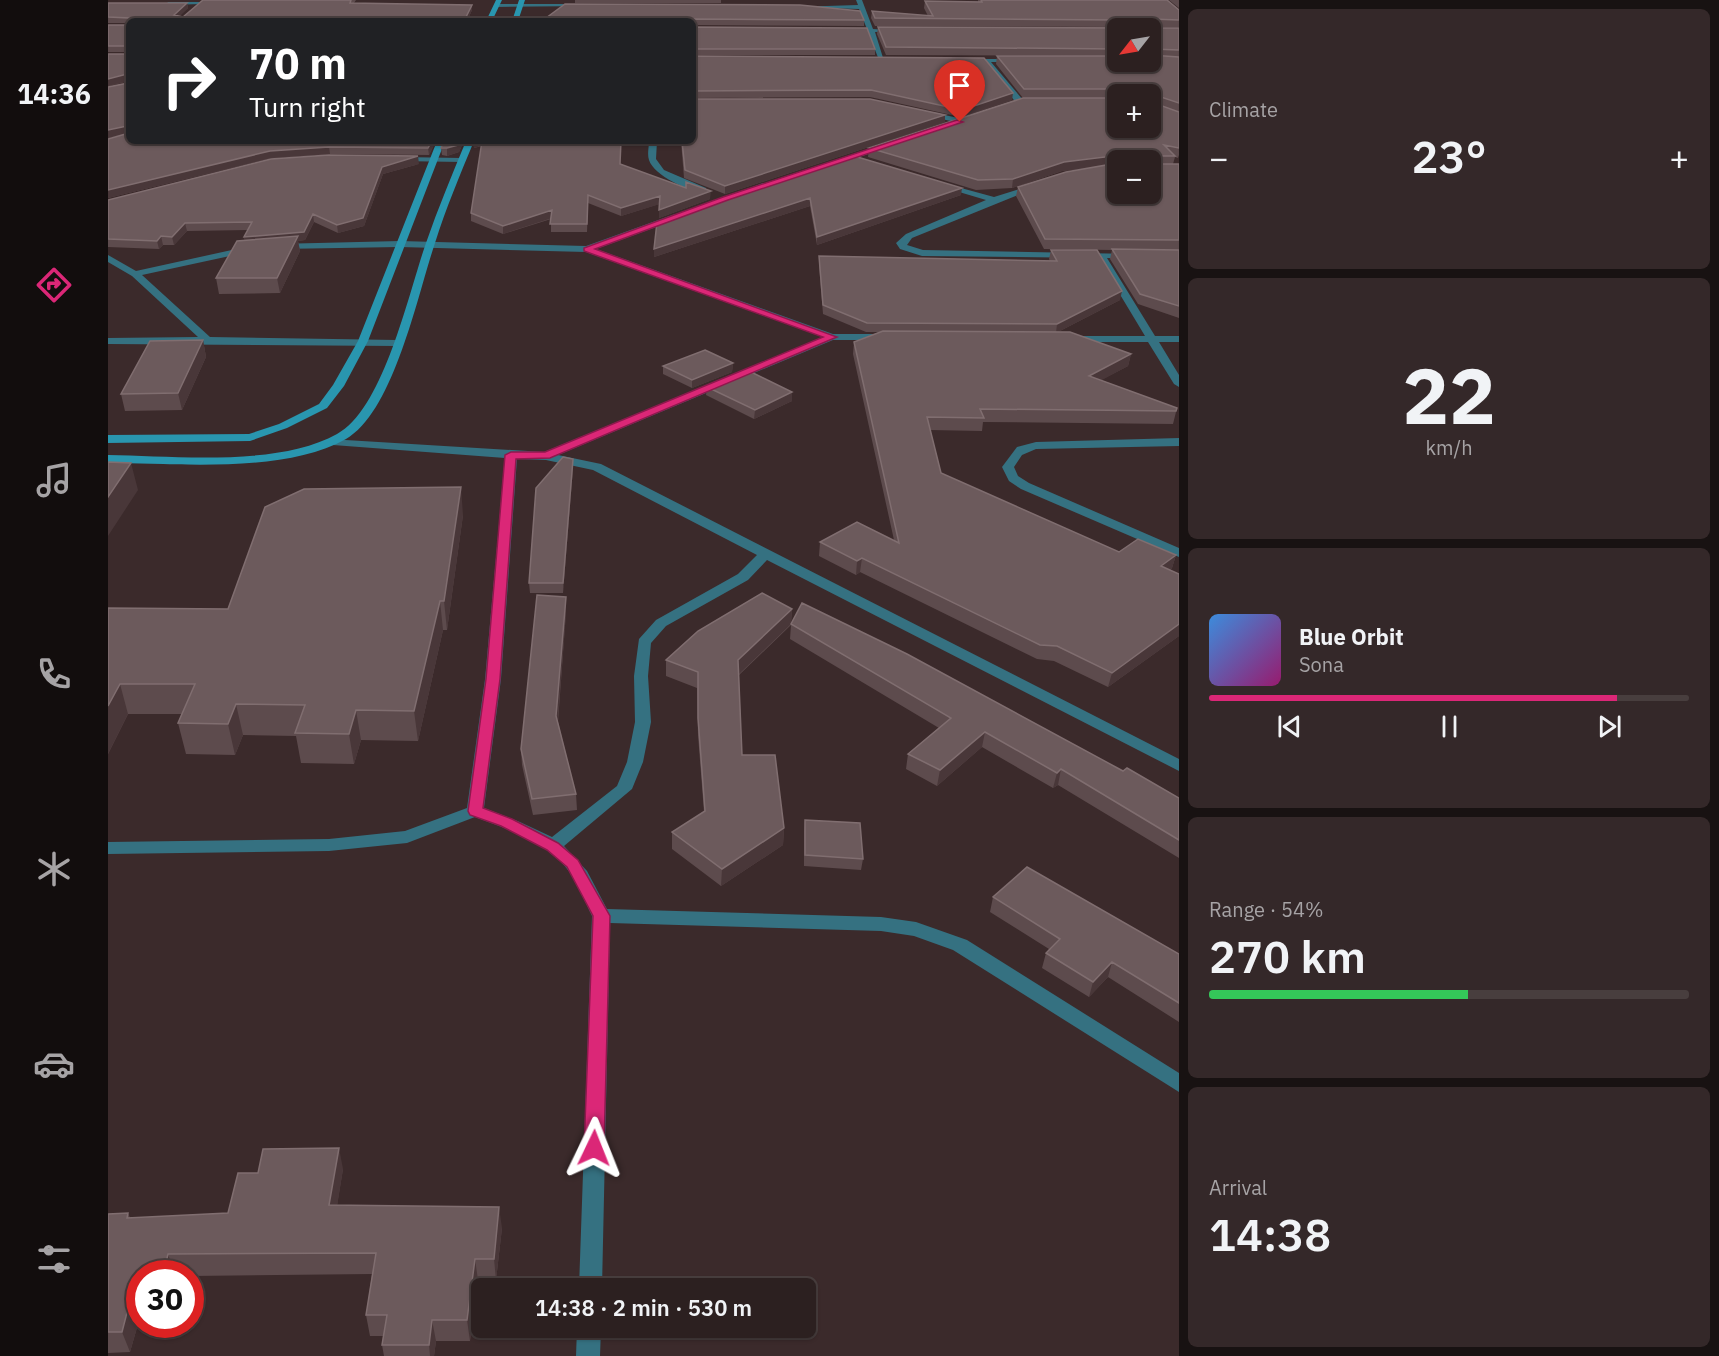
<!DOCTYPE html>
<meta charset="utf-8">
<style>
:root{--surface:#2c2020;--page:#342829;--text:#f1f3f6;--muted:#a6a3a5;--line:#483e3e;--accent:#db2777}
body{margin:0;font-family:"IBM Plex Sans",sans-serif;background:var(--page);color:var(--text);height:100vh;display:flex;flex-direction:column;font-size:22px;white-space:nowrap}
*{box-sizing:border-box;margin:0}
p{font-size:20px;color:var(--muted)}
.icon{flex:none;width:33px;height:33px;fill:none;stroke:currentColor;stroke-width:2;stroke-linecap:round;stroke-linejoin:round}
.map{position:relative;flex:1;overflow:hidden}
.sheet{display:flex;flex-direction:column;gap:9px;padding:9px;background:#181212;width:540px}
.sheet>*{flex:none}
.guide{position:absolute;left:18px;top:18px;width:570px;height:126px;border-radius:9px;box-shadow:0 2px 4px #0004,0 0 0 2px var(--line);background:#202124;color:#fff;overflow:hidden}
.needle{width:39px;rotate:239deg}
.fabs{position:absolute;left:999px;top:18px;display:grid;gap:12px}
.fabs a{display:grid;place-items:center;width:54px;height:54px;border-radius:9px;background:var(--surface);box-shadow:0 2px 4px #0004,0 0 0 2px var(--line);font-size:30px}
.speed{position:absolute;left:18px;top:1260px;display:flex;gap:12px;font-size:30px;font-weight:700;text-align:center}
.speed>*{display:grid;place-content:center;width:78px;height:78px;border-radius:50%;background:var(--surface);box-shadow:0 2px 4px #0004,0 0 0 2px var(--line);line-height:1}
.speed .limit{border:9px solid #d22;background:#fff;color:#111}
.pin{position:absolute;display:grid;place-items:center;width:51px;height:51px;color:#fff;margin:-62px -26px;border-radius:50% 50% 50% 0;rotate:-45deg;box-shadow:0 0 6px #0007}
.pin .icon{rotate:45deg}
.me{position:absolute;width:66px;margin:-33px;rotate:2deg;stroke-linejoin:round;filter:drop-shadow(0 0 4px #0008)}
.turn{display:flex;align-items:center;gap:21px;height:126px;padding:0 24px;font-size:27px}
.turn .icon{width:78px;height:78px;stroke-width:2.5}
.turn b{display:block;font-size:42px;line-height:51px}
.big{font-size:45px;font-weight:600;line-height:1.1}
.sheet .tile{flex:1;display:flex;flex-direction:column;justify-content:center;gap:9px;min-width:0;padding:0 21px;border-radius:9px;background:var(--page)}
.sheet .dial{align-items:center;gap:0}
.dial b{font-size:78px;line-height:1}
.song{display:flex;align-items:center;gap:18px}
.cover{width:72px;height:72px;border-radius:9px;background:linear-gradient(135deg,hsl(210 70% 55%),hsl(320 70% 35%))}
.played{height:6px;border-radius:3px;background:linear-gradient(90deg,var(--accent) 85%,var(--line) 85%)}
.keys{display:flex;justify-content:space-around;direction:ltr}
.heat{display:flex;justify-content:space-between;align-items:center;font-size:33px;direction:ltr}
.charge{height:9px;border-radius:4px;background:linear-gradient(90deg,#34c759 54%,var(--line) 0)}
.trip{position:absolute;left:363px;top:1278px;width:345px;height:60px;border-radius:9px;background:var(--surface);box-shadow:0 2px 4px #0004,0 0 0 2px var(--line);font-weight:600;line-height:60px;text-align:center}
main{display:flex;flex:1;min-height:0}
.tab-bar{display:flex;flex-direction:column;width:108px;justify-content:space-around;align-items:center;background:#120d0d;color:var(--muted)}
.tab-bar .icon{width:42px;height:42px}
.tab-bar .active{color:var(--accent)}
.tab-bar b{font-size:27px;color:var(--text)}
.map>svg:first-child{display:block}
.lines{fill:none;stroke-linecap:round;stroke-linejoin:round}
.street{fill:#357181;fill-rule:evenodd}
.secondary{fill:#2996af;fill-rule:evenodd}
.wall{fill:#5d4b4d;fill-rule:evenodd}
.shaded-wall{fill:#493739}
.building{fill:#6c5a5c;stroke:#806e70;stroke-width:1.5}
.route{fill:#db2777;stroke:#8e194d;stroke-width:1.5}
</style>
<main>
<nav class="tab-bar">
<b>14:36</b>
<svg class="icon active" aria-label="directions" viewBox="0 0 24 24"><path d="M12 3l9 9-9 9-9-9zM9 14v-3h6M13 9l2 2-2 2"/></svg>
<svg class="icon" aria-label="music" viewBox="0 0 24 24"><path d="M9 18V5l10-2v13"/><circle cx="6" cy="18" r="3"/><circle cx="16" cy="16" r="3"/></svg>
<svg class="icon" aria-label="phone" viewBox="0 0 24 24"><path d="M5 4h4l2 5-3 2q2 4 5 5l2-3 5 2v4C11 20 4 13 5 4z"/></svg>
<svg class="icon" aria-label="climate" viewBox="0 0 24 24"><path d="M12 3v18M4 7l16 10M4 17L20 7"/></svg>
<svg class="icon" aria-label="car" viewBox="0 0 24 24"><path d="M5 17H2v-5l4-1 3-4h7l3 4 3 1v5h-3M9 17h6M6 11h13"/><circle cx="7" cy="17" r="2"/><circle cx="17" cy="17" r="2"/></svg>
<svg class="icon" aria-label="filters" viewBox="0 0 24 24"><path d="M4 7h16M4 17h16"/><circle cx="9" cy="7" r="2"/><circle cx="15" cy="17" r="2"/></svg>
</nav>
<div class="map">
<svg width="1071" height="1356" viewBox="0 0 1071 1356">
<rect width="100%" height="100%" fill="#3b2a2b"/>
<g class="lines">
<path class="street" d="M 748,0 L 754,0 L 765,29 L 792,31 L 767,32 L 776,61 L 771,60 L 760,32 L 738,30 L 759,29 L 751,9 L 686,7 L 750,5 Z
M 60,2 L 91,2 L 94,4 L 58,5 Z
M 389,4 L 476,4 L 479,6 L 387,7 Z
M 856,59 L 911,59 L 909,62 L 883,62 L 915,100 L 915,104 L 909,104 L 876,62 L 858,62 Z
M 818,111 L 855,119 L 856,121 L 852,123 L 815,115 Z
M 541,141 L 549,141 L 548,159 L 556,170 L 598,188 L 598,192 C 583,193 546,176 541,160 C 539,154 541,147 541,141 Z
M 778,143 L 785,145 L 732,164 L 725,162 Z
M 292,157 L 354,158 L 358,160 L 354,162 L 289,161 L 289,157 Z
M 831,182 L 886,197 L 928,184 L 932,186 L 804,238 L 799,245 L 815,250 L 1026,254 L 1028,256 L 1023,259 L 999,258 L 1047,336 L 1071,336 L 1071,342 L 1051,342 L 1071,375 L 1071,387 L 1066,384 L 1040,342 L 961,342 L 956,339 L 961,336 L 1037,336 L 990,258 L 814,256 L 792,249 L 788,243 L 798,234 L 878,200 L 831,186 Z
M 655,183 L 662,185 L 596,210 L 589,208 Z
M 567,214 L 571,217 L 570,219 L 488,249 L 725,334 L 778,334 L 783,337 L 778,340 L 725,340 L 450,455 L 493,464 L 1071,759 L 1071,771 L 659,560 L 640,580 L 558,626 L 543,643 L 540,676 L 543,722 L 535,762 L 524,789 L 456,846 L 479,871 L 499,909 L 773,917 L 808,922 L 859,940 L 1071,1073 L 1071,1092 L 845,950 L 806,936 L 773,931 L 502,923 L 494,1288 L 471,1288 L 484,916 C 477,902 472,887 463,874 C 441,843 402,830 367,817 L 299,843 L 221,851 L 0,854 L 0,842 L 221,839 L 297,831 L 359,808 L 377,679 L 397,458 L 225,445 L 221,443 L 221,439 L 436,452 L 715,337 L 478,252 L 292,247 L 171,249 L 166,246 L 168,244 L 292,241 L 478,246 ZM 409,459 L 438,460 L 485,470 L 649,555 L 630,574 L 548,620 L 531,639 L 526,676 L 527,722 L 519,762 L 509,786 L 444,837 L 412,822 L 376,808 L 393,679 Z
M 142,246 L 147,249 L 145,251 L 34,275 L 102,337 L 289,340 L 294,343 L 289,346 L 0,344 L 0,338 L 90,337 L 24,276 L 0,262 L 0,255 L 28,271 Z
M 1071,438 L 1071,446 L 928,449 L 914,455 L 906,467 L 910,476 L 921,483 L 1071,548 L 1071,557 L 913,489 L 901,481 L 894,467 L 909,447 L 928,442 Z
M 469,1328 L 493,1328 L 492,1356 L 468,1356 Z"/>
<path class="secondary" d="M 388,0 L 394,0 L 384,21 L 378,21 Z
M 411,0 L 417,0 L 410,21 L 404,21 Z
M 329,141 L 337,141 L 260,341 L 236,386 L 219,408 L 179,428 L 142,441 L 0,443 L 0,435 L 141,434 L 171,424 L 211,404 L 225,385 L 250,341 Z
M 358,141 L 366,141 C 352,175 338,208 327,243 C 310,293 286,412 238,439 C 176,474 69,463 0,463 L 0,455 C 67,456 170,467 229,434 C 276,409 301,291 318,243 C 330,208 344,175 358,141 Z"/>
</g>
<path class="wall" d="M 95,0 L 248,0 L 246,3 L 364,5 L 364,10 L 359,21 L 21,21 L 21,133 L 0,138 L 0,87 L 20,83 L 21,81 L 0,86 L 0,54 L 20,54 L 20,52 L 0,52 L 0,25 L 20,25 L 20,23 L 0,23 L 0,3 L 79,3 L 80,8 L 71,16 L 75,17 Z
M 467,0 L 613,0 L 613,3 L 467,3 Z
M 870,0 L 1059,0 L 1071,10 L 1071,27 L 1042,27 L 1043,28 L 1071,28 L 1071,112 L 1054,106 L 1071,112 L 1071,155 L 1070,158 L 1067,157 L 1065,164 L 1071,164 L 1071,318 L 1030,304 L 1002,259 L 1004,250 L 936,249 L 908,196 L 910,187 L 988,167 L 954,171 L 904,188 L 868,190 L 760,157 L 761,148 L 1010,98 L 1042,94 L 1010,94 L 1010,98 L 915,98 L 888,64 L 889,56 L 1005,56 L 778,55 L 769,34 L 770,27 L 1011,27 L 767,26 L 763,18 L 764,11 L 820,16 L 816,8 L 817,1 L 870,2 ZM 1010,28 L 1042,62 L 1010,62 Z
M 1061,0 L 1071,0 L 1071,8 Z
M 457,4 L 756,20 L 756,26 L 585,25 Z
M 585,27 L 767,49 L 767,55 L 585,55 Z
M 585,56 L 904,100 L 853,117 L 762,97 L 585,98 Z
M 837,122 L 617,194 L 576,178 L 573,141 L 585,141 Z
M 0,139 L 21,141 L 328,141 L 321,155 L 222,154 L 163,158 L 0,198 Z
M 336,141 L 356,141 L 351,152 L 339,156 L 334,155 L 333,148 Z
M 365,141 L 512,165 L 578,188 L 578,182 L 602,199 L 551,218 L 551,204 L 513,216 L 480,203 L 479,232 L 443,232 L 443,219 L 395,234 L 363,221 L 363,213 L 374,146 L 366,148 Z
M 746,156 L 853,195 L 709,245 L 702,206 L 546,257 L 546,249 Z
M 311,164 L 275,174 L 256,226 L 230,233 L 206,222 L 197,240 L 190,241 L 192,251 L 172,293 L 111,294 L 108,278 L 137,241 L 136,237 L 140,230 L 79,231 L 66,245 L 55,245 L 51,249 L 0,247 L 0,200 Z
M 943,250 L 1012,300 L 950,332 L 1023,354 L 1020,366 L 993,380 L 1069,408 L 1065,424 L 875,422 L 874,431 L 822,430 L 833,473 L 1011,552 L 1068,555 L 1064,568 L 1062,570 L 1071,574 L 1071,636 L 1000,687 L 946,661 L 929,659 L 752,572 L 748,575 L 711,556 L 712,542 L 786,540 L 745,354 L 746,342 L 771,332 L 758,332 L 715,314 L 711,265 L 711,256 L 942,261 L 941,259 Z
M 95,340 L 98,357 L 74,410 L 17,411 L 13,394 Z
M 625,363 L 624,372 L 584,388 L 555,374 L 555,366 Z
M 599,387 L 684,401 L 646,419 L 598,395 Z
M 465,468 L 455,593 L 422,593 L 421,583 Z
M 355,515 L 339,630 L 335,630 L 310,741 L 253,740 L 246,764 L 193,763 L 188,736 L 135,735 L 127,755 L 78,754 L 70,723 L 74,714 L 20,714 L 0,754 L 0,608 L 120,609 Z
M 684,609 L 683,623 L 1015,771 L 1071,798 L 1071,858 L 950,785 L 945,788 L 874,747 L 829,786 L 798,769 L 800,754 L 831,728 L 682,639 L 683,625 L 631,675 L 634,755 L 676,828 L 675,845 L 613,886 L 564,849 L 564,832 L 596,812 L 590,735 L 589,688 L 558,676 L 558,660 Z
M 458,612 L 450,722 L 468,794 L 469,810 L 425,815 L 414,765 L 413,749 Z
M 697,820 L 755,859 L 753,870 L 696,866 L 696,831 Z
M 885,897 L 1071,954 L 1071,1022 L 1000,977 L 981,997 L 934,968 L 938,953 L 941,949 L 882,912 Z
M 235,1169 L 229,1205 L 394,1228 L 388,1280 L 370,1280 L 362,1341 L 328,1341 L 326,1356 L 276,1356 L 274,1345 L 275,1336 L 262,1336 L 258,1315 L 264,1274 L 82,1276 L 82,1274 L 32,1274 L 32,1317 L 22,1352 L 0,1353 L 0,1214 L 20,1213 L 22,1218 L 120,1213 Z"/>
<path class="shaded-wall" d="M 79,3 L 80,8 L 67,21 L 66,15 Z
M 364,5 L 364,10 L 359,21 L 356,21 Z
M 19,74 L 20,81 L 0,86 L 0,79 Z
M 905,93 L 904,100 L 853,117 L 854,110 Z
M 837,115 L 837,122 L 617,194 L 617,186 Z
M 19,126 L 20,133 L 0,138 L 0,130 Z
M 324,141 L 328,141 L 321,155 L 320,148 Z
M 352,141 L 356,141 L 351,152 L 339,156 L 339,148 Z
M 365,141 L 375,141 L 375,145 L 366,148 Z
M 221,147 L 222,154 L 163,158 L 0,198 L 0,190 L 162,151 Z
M 1013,155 L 1012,160 L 1010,160 L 1010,165 L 954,171 L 904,188 L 905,179 L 956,162 Z
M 310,156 L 311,164 L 275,174 L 256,226 L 230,233 L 229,225 L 274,167 Z
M 854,188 L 853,195 L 709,245 L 709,237 Z
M 603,191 L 602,199 L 551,218 L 551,210 Z
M 552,196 L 552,204 L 513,216 L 513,208 Z
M 702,198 L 702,206 L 546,257 L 546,249 Z
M 444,210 L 444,218 L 395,234 L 395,226 Z
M 205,214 L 206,222 L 197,240 L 190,241 L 192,251 L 172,293 L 169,278 L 138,245 L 136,237 Z
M 77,223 L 79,231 L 66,245 L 64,237 Z
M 53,236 L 55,245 L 51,249 L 49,241 Z
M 1014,291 L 1012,300 L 948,333 L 949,324 Z
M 95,340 L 98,357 L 74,410 L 70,393 Z
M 1023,354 L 1020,366 L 979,388 L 981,376 Z
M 625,363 L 624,372 L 584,388 L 584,380 Z
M 684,392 L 684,401 L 646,419 L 647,410 Z
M 465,459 L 465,468 L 455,593 L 455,583 Z
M 23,463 L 30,490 L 0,536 L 0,497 Z
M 353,487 L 355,515 L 339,630 L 336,601 Z
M 1068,555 L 1064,568 L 1049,580 L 1053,566 Z
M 754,558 L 752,572 L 748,575 L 749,561 Z
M 458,597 L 458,612 L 449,731 L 448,716 Z
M 332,601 L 335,630 L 310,741 L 306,711 Z
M 684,609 L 683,624 L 629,676 L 630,660 Z
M 1071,624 L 1071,636 L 1000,687 L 1004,673 Z
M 12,684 L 20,714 L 0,754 L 0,706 Z
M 128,704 L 135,735 L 127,755 L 120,724 Z
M 248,710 L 253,740 L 246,764 L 241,734 Z
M 877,732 L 874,747 L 829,786 L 832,770 Z
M 953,769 L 950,785 L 945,788 L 949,773 Z
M 676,828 L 675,845 L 613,886 L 614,869 Z
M 1004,962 L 1000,977 L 981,997 L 985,982 Z
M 231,1148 L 235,1169 L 226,1226 L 221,1205 Z
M 391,1207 L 394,1228 L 388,1280 L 386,1259 Z
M 60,1254 L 67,1274 L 56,1274 L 56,1272 Z
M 367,1259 L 370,1280 L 362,1341 L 359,1320 Z
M 29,1274 L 32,1279 L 32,1317 L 22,1352 L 14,1332 Z
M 324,1320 L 328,1341 L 326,1356 L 322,1356 L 321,1345 Z"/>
<path class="building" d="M 95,0 L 243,0 L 242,3 L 364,5 L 356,21 L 21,21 L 21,46 L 0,46 L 0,25 L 20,25 L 21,18 L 0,17 L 0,3 L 79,3 L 66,15 L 75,17 Z
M 873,0 L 1059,0 L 1071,10 L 1071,20 L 1043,19 L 1041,26 L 1043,28 L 1071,28 L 1071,50 L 1044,49 L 1042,50 L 1042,28 L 1010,28 L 1010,49 L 778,47 L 770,27 L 1011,28 L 1013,20 L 767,18 L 764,11 L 825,16 L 817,1 L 874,2 Z
M 457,4 L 692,5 L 752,11 L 756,20 L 585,19 L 584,21 L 434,21 Z
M 585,27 L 759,28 L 767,49 L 585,49 Z
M 21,48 L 21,76 L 19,74 L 0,79 L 0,54 L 20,54 Z
M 1042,55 L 1071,57 L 1071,103 L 1044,94 L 1042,95 L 1013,94 L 1014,92 L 1012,89 L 916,89 L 889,56 L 1010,56 L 1010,62 L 1042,62 Z
M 585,56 L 876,58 L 905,93 L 854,110 L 763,90 L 585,91 Z
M 21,80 L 21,127 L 19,126 L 0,130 L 0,87 L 20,83 Z
M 915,98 L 1010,98 L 1010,128 L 1042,128 L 1042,100 L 1043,102 L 1071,112 L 1071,148 L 1056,145 L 1067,156 L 1044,156 L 1042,160 L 1012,160 L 1013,155 L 956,162 L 905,179 L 870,180 L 761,148 Z
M 585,99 L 762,99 L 837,115 L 617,186 L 577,170 L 574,141 L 585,141 Z
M 21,133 L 21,141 L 324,141 L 320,148 L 221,147 L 162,151 L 0,190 L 0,139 Z
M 336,141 L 352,141 L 350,145 L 339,148 L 333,148 Z
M 374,141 L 513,141 L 512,164 L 578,188 L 578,182 L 603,191 L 551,210 L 552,196 L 513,208 L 480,195 L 479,224 L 442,224 L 444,210 L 395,226 L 363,213 Z
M 221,155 L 310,156 L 274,167 L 255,218 L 229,225 L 205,214 L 196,232 L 136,237 L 144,222 L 77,223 L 64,237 L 53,236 L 49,241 L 0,239 L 0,200 L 163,159 Z
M 746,156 L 854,188 L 709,237 L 702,198 L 546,249 L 549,222 Z
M 1010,163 L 1010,194 L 1042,194 L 1042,163 L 1044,164 L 1071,164 L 1071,240 L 937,239 L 910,187 L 958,172 Z
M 190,236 L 169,278 L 108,278 L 129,241 Z
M 1004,249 L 1071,250 L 1071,306 L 1032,294 Z
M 943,250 L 989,250 L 1014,291 L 949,324 L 759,323 L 715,305 L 711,256 L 949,261 Z
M 775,331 L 962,332 L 1023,354 L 981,376 L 1069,408 L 1068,411 L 872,409 L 876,418 L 819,417 L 833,473 L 1011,552 L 1030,539 L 1068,555 L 1053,566 L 1071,574 L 1071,624 L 1004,673 L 949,646 L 932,645 L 754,558 L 749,561 L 712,542 L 749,522 L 791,543 L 746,342 Z
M 95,340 L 70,393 L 13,394 L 42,341 Z
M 597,350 L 625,363 L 584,380 L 555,366 Z
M 639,370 L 684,392 L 647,410 L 599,387 Z
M 455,457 L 465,459 L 455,583 L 421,583 L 428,488 Z
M 0,462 L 23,463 L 0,497 Z
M 353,487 L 336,601 L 332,601 L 306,711 L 248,710 L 241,734 L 187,733 L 197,705 L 128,704 L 120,724 L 70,723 L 87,684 L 12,684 L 0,706 L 0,608 L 120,609 L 157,507 L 196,489 Z
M 654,593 L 684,609 L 630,660 L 634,755 L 667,755 L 676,828 L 614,869 L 564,832 L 597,811 L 590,718 L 590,672 L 558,660 L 590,631 Z
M 429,595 L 458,597 L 448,716 L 468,794 L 424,799 L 413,749 Z
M 694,603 L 799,654 L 1015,771 L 1019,768 L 1071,798 L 1071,840 L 953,769 L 949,773 L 877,732 L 832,770 L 800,754 L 843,718 L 683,624 Z
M 697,820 L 752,823 L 755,859 L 697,855 Z
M 919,867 L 1071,954 L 1071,1003 L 1004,962 L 985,982 L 938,953 L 952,939 L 885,897 Z
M 231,1148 L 221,1205 L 391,1207 L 386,1259 L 367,1259 L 359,1320 L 324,1320 L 321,1345 L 274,1345 L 279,1315 L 258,1315 L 268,1253 L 60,1254 L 56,1272 L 29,1274 L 14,1332 L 0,1332 L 0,1214 L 20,1213 L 19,1218 L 120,1213 L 130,1173 L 150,1173 L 155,1149 Z"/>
<path class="route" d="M 849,120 L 855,122 L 620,200 L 487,249 L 729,337 L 442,458 L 408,459 L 392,679 L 375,808 L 404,819 L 450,843 L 470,860 L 502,916 L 496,1148 L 493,1154 L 486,1156 L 479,1154 L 476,1148 L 485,916 L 459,867 L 439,850 L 393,826 L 362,815 L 360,811 L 378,679 L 397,455 L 403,452 L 437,452 L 715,337 L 476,251 L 476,248 L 615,197 Z"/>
</svg>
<div class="fabs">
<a><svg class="needle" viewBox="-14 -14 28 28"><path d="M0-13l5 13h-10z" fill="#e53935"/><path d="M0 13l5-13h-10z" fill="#a6a3a5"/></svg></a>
<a>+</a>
<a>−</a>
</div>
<div class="speed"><div class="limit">30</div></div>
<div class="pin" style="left:852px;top:122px;background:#d93025"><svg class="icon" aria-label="arrive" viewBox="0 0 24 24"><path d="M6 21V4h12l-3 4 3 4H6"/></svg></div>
<svg class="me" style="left:486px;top:1148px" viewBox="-20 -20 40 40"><path d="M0-17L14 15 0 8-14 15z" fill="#db2777" stroke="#fff" stroke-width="4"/></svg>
<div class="trip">14:38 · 2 min · 530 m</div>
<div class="guide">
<div class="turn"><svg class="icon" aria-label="right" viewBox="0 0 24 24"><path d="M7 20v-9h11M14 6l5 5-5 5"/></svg><div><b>70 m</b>Turn right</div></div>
</div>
</div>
<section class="sheet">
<div class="tile"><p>Climate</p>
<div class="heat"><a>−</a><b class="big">23°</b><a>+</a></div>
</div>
<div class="tile dial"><b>22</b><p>km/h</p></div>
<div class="tile">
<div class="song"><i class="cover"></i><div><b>Blue Orbit</b><p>Sona</p></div></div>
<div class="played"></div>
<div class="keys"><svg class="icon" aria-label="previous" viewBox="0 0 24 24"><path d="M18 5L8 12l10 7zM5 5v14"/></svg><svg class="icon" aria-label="pause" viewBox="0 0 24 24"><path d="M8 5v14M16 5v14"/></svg><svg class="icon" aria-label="next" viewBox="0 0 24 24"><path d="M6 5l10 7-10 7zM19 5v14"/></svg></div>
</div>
<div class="tile"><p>Range · 54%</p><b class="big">270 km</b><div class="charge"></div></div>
<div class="tile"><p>Arrival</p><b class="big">14:38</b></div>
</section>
</main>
